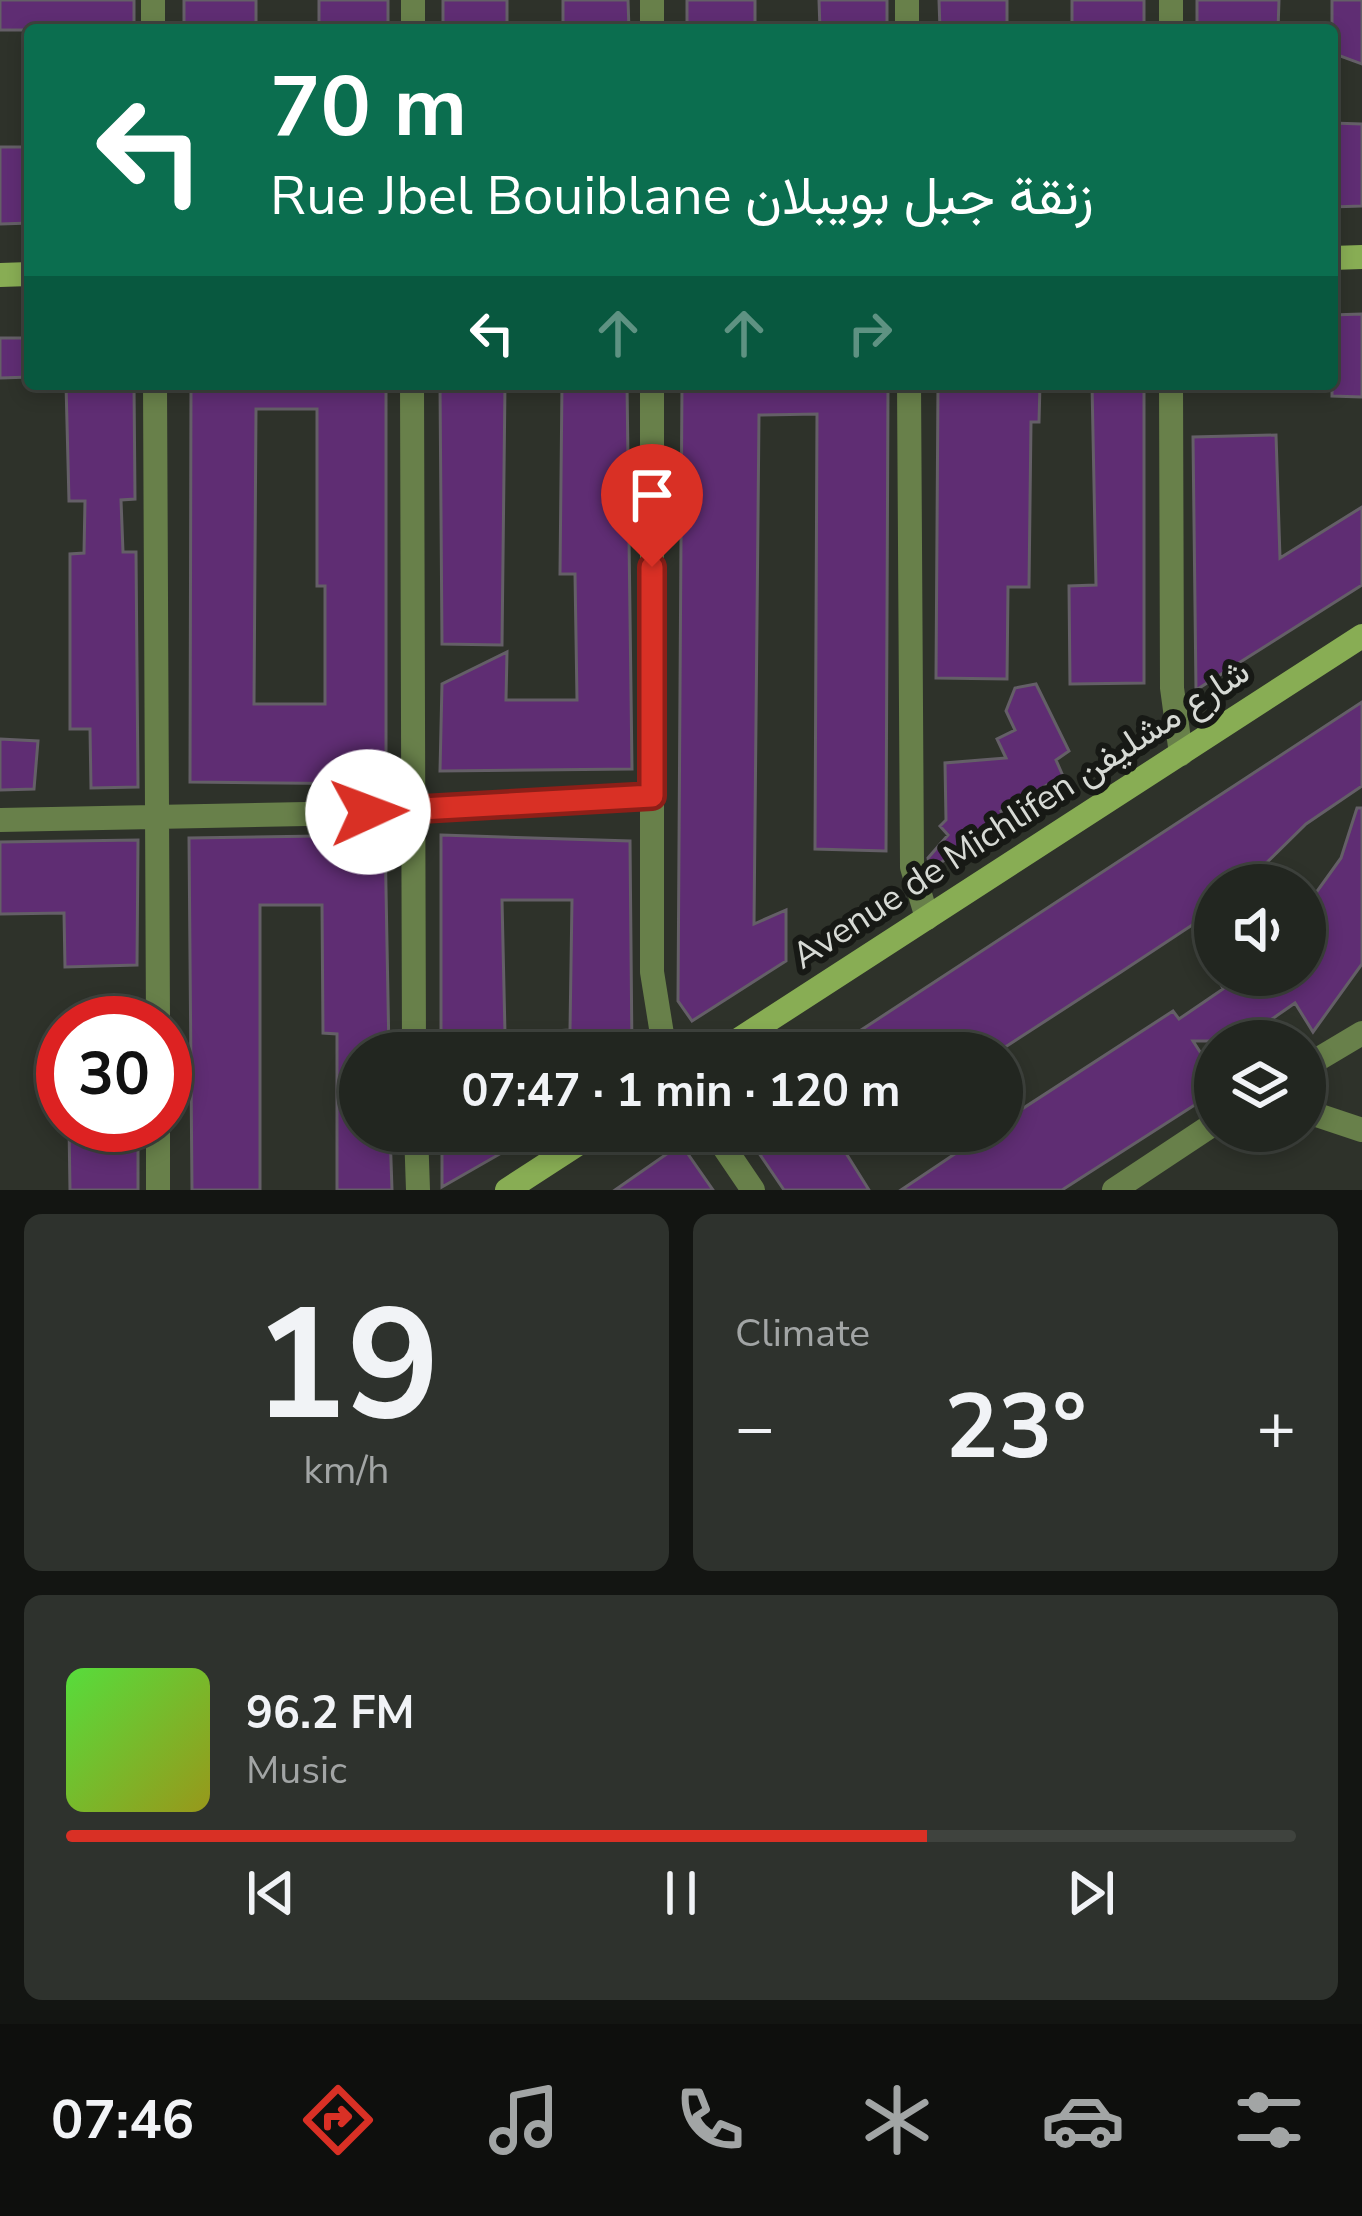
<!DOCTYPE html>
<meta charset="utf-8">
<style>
:root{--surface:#222620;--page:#2e322d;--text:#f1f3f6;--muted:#a2a5a5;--line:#3f433e;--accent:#d93025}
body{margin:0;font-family:"Nunito Sans",Vazirmatn,sans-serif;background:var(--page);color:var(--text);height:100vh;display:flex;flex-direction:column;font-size:45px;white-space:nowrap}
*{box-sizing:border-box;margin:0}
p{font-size:39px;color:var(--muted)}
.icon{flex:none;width:66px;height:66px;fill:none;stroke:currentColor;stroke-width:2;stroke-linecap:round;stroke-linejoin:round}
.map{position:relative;height:1190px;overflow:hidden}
.sheet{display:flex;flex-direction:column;gap:24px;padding:24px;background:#131512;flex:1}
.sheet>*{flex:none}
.guide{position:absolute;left:24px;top:24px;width:1314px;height:366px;border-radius:12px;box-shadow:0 6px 18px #0003,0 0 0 3px var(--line);background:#0b6e4f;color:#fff;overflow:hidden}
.fabs{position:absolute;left:1194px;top:864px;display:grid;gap:24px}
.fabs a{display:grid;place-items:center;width:132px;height:132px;border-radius:50%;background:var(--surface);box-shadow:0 6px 18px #0003,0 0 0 3px var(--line);font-size:60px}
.speed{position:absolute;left:36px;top:996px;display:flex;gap:24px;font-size:60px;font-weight:700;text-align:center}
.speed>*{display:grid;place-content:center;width:156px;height:156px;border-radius:50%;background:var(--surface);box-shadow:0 6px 18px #0003,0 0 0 3px var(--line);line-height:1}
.speed .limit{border:18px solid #d22;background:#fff;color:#111}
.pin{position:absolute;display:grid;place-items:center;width:102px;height:102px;color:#fff;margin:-123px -51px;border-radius:50% 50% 50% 0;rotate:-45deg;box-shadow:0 0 12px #0007}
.pin .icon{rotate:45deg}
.me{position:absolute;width:132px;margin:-66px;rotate:88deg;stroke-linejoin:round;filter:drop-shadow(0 0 9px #0008)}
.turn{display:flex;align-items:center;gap:42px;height:252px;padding:0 48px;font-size:54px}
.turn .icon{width:156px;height:156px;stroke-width:2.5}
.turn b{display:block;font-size:84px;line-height:102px}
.lanes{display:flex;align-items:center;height:114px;padding:0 48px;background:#0003;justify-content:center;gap:60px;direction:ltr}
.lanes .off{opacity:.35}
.big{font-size:90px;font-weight:700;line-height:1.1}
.sheet .tile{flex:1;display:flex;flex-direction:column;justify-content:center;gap:18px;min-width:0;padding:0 42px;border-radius:18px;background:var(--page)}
.sheet .dial{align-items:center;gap:0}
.dial b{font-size:156px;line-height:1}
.song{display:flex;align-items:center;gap:36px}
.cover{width:144px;height:144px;border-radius:18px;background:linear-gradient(135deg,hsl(110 70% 55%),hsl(60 70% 35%))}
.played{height:12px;border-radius:6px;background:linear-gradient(90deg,var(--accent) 70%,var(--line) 70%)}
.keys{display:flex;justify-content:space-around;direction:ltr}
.heat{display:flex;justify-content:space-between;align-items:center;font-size:66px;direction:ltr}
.sheet .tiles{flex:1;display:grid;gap:24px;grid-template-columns:1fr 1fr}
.tile:last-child{grid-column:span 2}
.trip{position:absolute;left:339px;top:1032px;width:684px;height:120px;border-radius:60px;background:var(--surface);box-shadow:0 6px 18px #0003,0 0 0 3px var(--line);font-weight:700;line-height:120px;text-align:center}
.dock{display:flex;height:192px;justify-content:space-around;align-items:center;background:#0e0f0d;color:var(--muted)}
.dock .icon{width:84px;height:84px}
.dock .on{color:var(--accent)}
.dock b{font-size:54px;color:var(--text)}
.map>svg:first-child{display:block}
.building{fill:#5f2d73;stroke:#645f67;stroke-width:3;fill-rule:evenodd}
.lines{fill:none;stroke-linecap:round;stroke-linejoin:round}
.minor{stroke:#68804a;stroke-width:24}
.secondary{stroke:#88ad54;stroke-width:24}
.route-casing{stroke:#8d1f18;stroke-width:30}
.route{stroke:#d93025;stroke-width:21}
.labels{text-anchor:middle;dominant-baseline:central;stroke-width:12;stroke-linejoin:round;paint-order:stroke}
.street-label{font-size:36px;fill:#d7dad5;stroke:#171915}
</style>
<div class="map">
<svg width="1362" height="1190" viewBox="0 0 1362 1190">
<rect width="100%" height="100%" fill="#2e322a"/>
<path class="building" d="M 0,0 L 134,0 L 134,30 L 0,30 Z
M 184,0 L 256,0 L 256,30 L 184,30 Z
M 319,0 L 388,0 L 388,30 L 319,30 Z
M 443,0 L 507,0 L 507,30 L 443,30 Z
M 563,0 L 628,0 L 629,30 L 563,30 Z
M 687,0 L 755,0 L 755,30 L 687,30 Z
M 819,0 L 887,0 L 887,30 L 820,30 Z
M 939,0 L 1007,0 L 1007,30 L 940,30 Z
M 1072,0 L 1144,0 L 1144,30 L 1072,30 Z
M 1197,0 L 1279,0 L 1278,30 L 1197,30 Z
M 1332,0 L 1362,0 L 1362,64 L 1332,53 Z
M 1332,123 L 1362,124 L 1362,206 L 1332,207 Z
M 0,147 L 30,147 L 30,223 L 0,224 Z
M 1362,314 L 1362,397 L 1332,396 L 1332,315 Z
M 0,338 L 30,338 L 30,377 L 0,378 Z
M 66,384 L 134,384 L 135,499 L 121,500 L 123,552 L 136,552 L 138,787 L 91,788 L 90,729 L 70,729 L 70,554 L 84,553 L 85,501 L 69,501 Z
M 191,384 L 386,384 L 386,784 L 190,782 ZM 256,409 L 317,409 L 317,586 L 325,586 L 325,704 L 254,704 Z
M 440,384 L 505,384 L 502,645 L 442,644 Z
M 562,384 L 627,384 L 632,769 L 440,771 L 442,684 L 507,652 L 506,700 L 577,700 L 575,574 L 560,574 Z
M 682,384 L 888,384 L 886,851 L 815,849 L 817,414 L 759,415 L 754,924 L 786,910 L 786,961 L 692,1021 L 678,1001 Z
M 938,384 L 1040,384 L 1039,422 L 1031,422 L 1029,587 L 1008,587 L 1007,679 L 936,678 Z
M 1092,384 L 1144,384 L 1144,683 L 1070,684 L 1069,586 L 1096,585 Z
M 1276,435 L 1280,558 L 1362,507 L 1362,585 L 1196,690 L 1193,437 Z
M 1036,684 L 1069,751 L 1056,760 L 1063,776 L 1001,811 L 1007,822 L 930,869 L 928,858 L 948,835 L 940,826 L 946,820 L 945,763 L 1006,758 L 997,739 L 1015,730 L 1006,711 L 1015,688 Z
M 1362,702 L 1362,786 L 1306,824 L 1244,885 L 1215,885 L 1215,910 L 1121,972 L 996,1053 L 826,1053 Z
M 0,739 L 38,741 L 34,789 L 0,790 Z
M 1357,808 L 1362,808 L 1362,964 L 1313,1032 L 1295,1003 L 1262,1026 L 1259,1041 L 1193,1041 L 1215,1075 L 1215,1092 L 1062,1190 L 901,1190 L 989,1131 L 1002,1131 L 1002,1122 L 1173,1011 L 1179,1019 L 1223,989 L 1220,982 L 1231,975 L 1305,975 L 1305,908 L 1341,858 Z
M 385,835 L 389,1053 L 360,1053 L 360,1131 L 390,1131 L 392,1190 L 337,1190 L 337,1034 L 323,1033 L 322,905 L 260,905 L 260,1190 L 192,1190 L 189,838 Z
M 441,835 L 630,841 L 632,1053 L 441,1053 ZM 502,900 L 572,900 L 570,1030 L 505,1034 Z
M 138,840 L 137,965 L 65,967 L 64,913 L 0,914 L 0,842 Z
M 69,1125 L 138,1125 L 138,1190 L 70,1190 Z
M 442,1131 L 540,1131 L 442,1187 Z
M 744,1131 L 873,1131 L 844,1150 L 869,1190 L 784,1190 Z
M 681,1144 L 713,1190 L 615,1190 Z"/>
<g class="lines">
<path class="minor" d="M 153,0 L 153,30
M 652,0 L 652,30
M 907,0 L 907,30
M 1171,0 L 1171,30
M 413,30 L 413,0
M 155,384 L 158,1023
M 412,384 L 414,1053
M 652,384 L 652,972 L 665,1053
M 909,384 L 912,867 L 927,918
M 1171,384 L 1172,688 L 1181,754
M 0,820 L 411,812 L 652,796
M 1305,1067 L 1362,1033
M 1305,1111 L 1362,1130
M 158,1125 L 158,1190
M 416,1131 L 418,1190
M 713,1131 L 753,1190
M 1114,1190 L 1215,1123"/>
<path class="secondary" d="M 1332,258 L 1362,257
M 0,275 L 30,274
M 718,1053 L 1362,636
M 507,1190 L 598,1131"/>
</g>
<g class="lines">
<g class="route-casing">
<path id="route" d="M 368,812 L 652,796 L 652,567"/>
</g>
<use href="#route" class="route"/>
</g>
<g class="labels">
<g class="street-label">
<text transform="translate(1021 814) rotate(-33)">Avenue de Michlifen شارع مشليفن</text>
</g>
</g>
</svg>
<div class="fabs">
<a><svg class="icon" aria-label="sound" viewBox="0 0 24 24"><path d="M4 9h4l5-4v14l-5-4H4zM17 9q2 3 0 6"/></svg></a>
<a><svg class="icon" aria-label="layers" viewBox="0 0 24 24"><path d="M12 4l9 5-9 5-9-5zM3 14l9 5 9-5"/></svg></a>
</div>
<div class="speed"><div class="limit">30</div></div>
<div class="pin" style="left:652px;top:567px;background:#d93025"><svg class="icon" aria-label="arrive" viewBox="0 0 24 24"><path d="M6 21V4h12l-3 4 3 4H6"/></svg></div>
<svg class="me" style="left:368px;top:812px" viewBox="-20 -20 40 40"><circle r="19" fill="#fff"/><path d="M0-13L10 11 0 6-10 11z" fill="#d93025"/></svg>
<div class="trip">07:47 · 1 min · 120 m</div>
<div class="guide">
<div class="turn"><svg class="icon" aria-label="left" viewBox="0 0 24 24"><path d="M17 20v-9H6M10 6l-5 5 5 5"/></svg><div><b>70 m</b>Rue Jbel Bouiblane زنقة جبل بويبلان</div></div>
<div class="lanes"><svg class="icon" aria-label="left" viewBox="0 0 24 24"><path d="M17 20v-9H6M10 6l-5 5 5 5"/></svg><svg class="icon off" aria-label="ahead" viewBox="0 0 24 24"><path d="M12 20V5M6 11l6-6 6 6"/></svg><svg class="icon off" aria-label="ahead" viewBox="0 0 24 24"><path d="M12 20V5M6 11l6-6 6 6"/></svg><svg class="icon off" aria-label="right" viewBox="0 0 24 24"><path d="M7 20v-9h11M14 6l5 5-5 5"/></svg></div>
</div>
</div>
<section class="sheet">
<div class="tiles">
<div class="tile dial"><b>19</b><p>km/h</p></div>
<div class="tile"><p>Climate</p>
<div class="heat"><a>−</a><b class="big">23°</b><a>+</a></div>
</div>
<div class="tile">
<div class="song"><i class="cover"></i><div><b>96.2 FM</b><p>Music</p></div></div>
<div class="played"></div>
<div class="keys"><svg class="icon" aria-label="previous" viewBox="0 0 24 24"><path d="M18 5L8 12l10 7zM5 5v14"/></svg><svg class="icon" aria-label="pause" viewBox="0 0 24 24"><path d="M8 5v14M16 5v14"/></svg><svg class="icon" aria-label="next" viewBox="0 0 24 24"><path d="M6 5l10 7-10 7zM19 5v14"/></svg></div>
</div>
</div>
</section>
<nav class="dock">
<b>07:46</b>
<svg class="icon on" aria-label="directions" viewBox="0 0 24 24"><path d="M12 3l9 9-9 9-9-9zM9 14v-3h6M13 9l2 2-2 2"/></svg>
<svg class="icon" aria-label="music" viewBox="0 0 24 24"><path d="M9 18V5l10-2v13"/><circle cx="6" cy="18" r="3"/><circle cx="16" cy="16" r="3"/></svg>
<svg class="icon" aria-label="phone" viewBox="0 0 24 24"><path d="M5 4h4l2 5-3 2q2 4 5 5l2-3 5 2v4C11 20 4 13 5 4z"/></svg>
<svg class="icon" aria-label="climate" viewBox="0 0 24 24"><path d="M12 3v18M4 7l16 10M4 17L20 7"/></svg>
<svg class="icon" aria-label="car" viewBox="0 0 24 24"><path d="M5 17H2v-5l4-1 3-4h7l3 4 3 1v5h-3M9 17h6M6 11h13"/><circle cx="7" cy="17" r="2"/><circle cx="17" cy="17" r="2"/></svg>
<svg class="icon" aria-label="filters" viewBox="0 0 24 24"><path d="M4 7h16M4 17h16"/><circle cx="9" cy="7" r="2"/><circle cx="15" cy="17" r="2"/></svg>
</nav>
